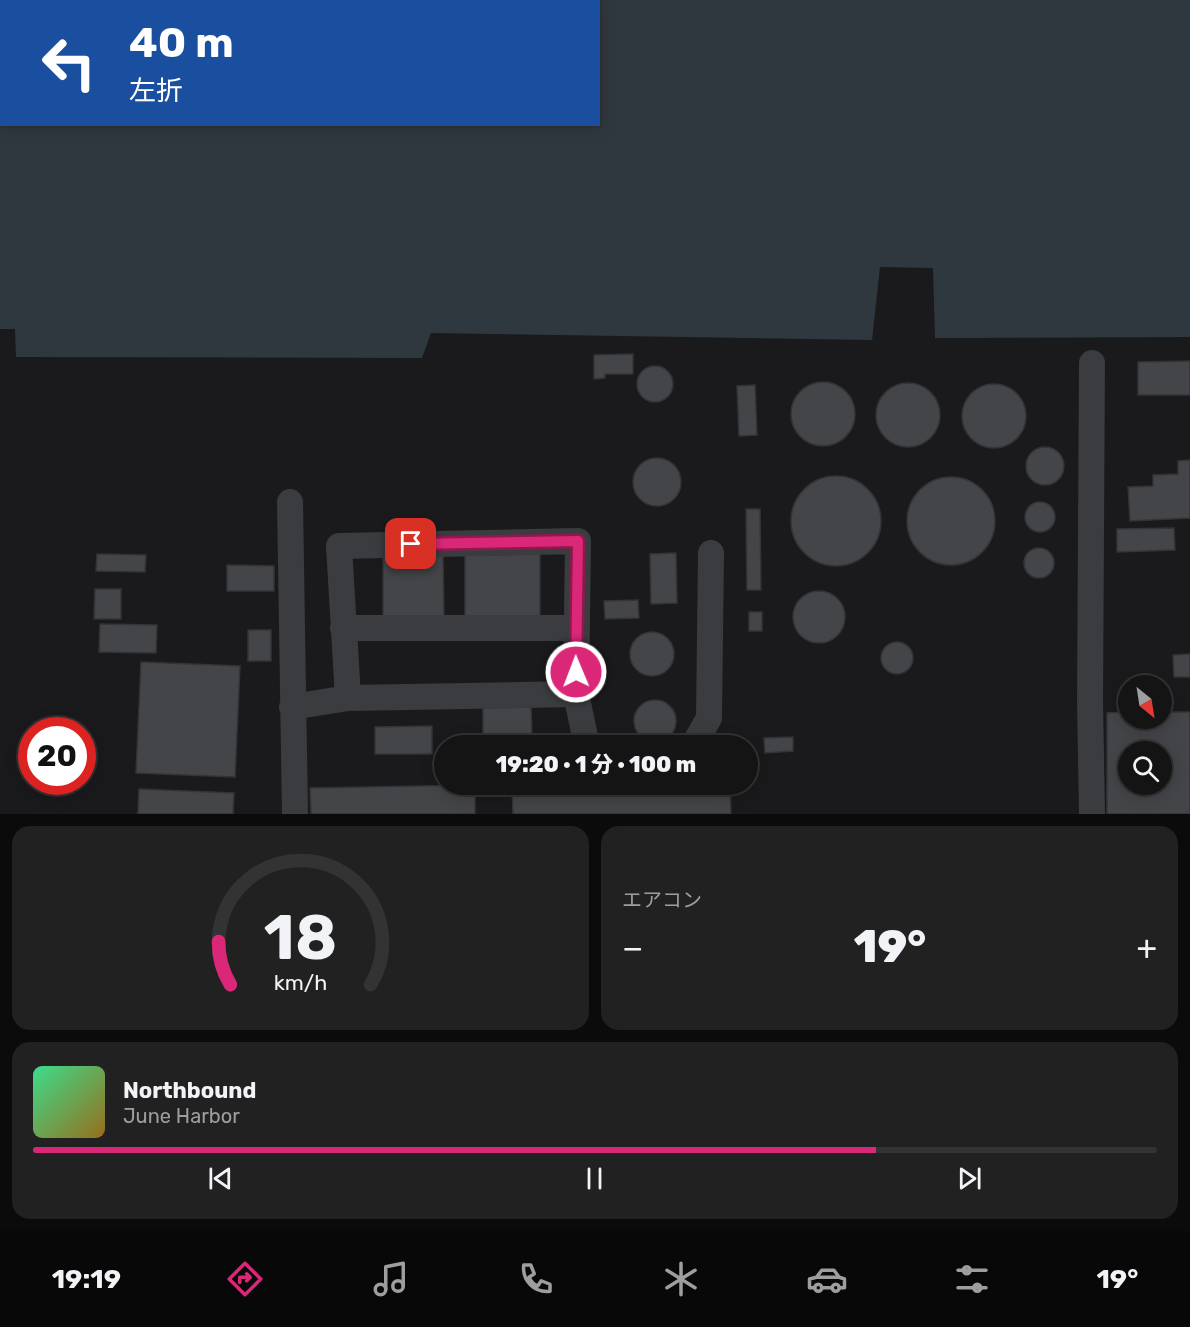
<!DOCTYPE html>
<html lang="ja">
<meta charset="utf-8">
<style>
:root{--surface:#141415;--page:#212122;--text:#f1f3f6;--muted:#9d9ea0;--line:#333334;--accent:#db2777}
body{margin:0;font-family:Rubik,"Noto Sans JP",sans-serif;background:var(--page);color:var(--text);height:100vh;display:flex;flex-direction:column;font-size:22px;white-space:nowrap}
*{box-sizing:border-box;margin:0}
p{font-size:20px;color:var(--muted)}
.icon{flex:none;width:33px;height:33px;fill:none;stroke:currentColor;stroke-width:2;stroke-linecap:round;stroke-linejoin:round}
.map{position:relative;height:814px;overflow:hidden}
.details{display:flex;flex-direction:column;gap:12px;padding:12px;background:#0b0b0c;flex:1}
.details>*{flex:none}
.guide{position:absolute;left:0px;top:0px;width:600px;height:126px;box-shadow:0 3px 15px #0003,0 0 0 2px var(--line);background:#1a4fa0;color:#fff;overflow:hidden}
.needle{width:39px;rotate:150deg}
.controls{position:absolute;left:1118px;top:675px;display:grid;gap:12px}
.controls a{display:grid;place-items:center;width:54px;height:54px;border-radius:50%;background:var(--surface);box-shadow:0 3px 15px #0003,0 0 0 2px var(--line);font-size:30px}
.speed{position:absolute;left:18px;top:717px;display:flex;gap:12px;font-size:30px;font-weight:700;text-align:center}
.speed>*{display:grid;place-content:center;width:78px;height:78px;border-radius:50%;background:var(--surface);box-shadow:0 3px 15px #0003,0 0 0 2px var(--line);line-height:1}
.speed .limit{border:9px solid #d22;background:#fff;color:#111}
.pin{position:absolute;display:grid;place-items:center;width:51px;height:51px;color:#fff;margin:-26px;border-radius:12px;box-shadow:0 3px 9px #0006}
.me{position:absolute;width:66px;margin:-33px;rotate:359deg;stroke-linejoin:round;filter:drop-shadow(0 0 4px #0008)}
.turn{display:flex;align-items:center;gap:21px;height:126px;padding:0 30px;font-size:27px}
.turn .icon{width:78px;height:78px;stroke-width:2.5}
.turn b{display:block;font-size:42px;line-height:51px}
.big{font-size:45px;font-weight:800;line-height:1.1}
.details .tile{flex:1;display:flex;flex-direction:column;justify-content:center;gap:9px;min-width:0;padding:0 21px;border-radius:18px;background:var(--page)}
.details .dial{align-items:center;gap:0}
.dial svg{height:156px;overflow:visible;fill:none;stroke:var(--line);stroke-width:7;stroke-linecap:round;text-anchor:middle}
.dial text{fill:var(--text);stroke:none}
.song{display:flex;align-items:center;gap:18px}
.cover{width:72px;height:72px;border-radius:9px;background:linear-gradient(135deg,hsl(150 70% 55%),hsl(40 70% 35%))}
.played{height:6px;border-radius:3px;background:linear-gradient(90deg,var(--accent) 75%,var(--line) 75%)}
.keys{display:flex;justify-content:space-around;direction:ltr}
.heat{display:flex;justify-content:space-between;align-items:center;font-size:33px;direction:ltr}
.details .tiles{flex:1;display:grid;gap:12px;grid-template-columns:1fr 1fr}
.tile:last-child{grid-column:span 2}
.trip{position:absolute;left:434px;top:735px;width:324px;height:60px;border-radius:30px;background:var(--surface);box-shadow:0 3px 15px #0003,0 0 0 2px var(--line);font-weight:800;line-height:60px;text-align:center}
.tab-bar{display:flex;height:96px;justify-content:space-around;align-items:center;background:#080808;color:var(--muted)}
.tab-bar .icon{width:42px;height:42px}
.tab-bar .selected{color:var(--accent)}
.tab-bar b{font-size:27px;color:var(--text)}
.map>svg:first-child{display:block}
.water{fill:#30383f;fill-rule:evenodd}
.building{fill:#444549;stroke:#343438;stroke-width:1.5;fill-rule:evenodd}
.lines{fill:none;stroke-linecap:round;stroke-linejoin:round}
.minor{stroke:#3b3c40;stroke-width:26}
.route-casing{stroke:#8e194d;stroke-width:15}
.route{stroke:#db2777;stroke-width:10}
</style>
<div class="map">
<svg width="1190" height="814" viewBox="0 0 1190 814">
<rect width="100%" height="100%" fill="#1a1a1c"/>
<path class="water" d="M 0,0 L 1190,0 L 1190,337 L 935,338 L 933,268 L 880,267 L 872,340 L 431,333 L 422,358 L 16,357 L 15,329 L 0,329 ZM 2,2 L 598,2 L 598,124 L 2,124 Z"/>
<path class="building" d="M 633,354 L 633,374 L 605,374 L 605,378 L 594,379 L 594,355 Z
M 1190,361 L 1190,395 L 1138,395 L 1138,362 Z
M637 384a18 18 0 1 1 36 0a18 18 0 1 1-36 0Z
M791 414a32 32 0 1 1 64 0a32 32 0 1 1-64 0Z
M876 415a32 32 0 1 1 64 0a32 32 0 1 1-64 0Z
M962 416a32 32 0 1 1 64 0a32 32 0 1 1-64 0Z
M 755,385 L 757,435 L 739,436 L 737,386 Z
M1026 466a19 19 0 1 1 38 0a19 19 0 1 1-38 0Z
M633 482a24 24 0 1 1 48 0a24 24 0 1 1-48 0Z
M 1190,460 L 1190,518 L 1130,521 L 1128,487 L 1153,486 L 1153,475 L 1178,474 L 1178,461 Z
M791 521a45 45 0 1 1 90 0a45 45 0 1 1-90 0Z
M907 521a44 44 0 1 1 88 0a44 44 0 1 1-88 0Z
M1025 517a15 15 0 1 1 30 0a15 15 0 1 1-30 0Z
M 746,509 L 760,509 L 761,590 L 747,590 Z
M 1174,528 L 1175,550 L 1117,552 L 1117,529 Z
M1024 563a15 15 0 1 1 30 0a15 15 0 1 1-30 0Z
M 676,553 L 677,603 L 651,604 L 650,554 Z
M 97,554 L 146,555 L 145,572 L 96,571 Z
M 540,554 L 540,617 L 465,618 L 465,555 Z
M 443,555 L 444,617 L 383,618 L 383,556 Z
M 227,565 L 274,566 L 274,591 L 227,591 Z
M 95,589 L 121,589 L 121,619 L 94,619 Z
M793 617a26 26 0 1 1 52 0a26 26 0 1 1-52 0Z
M 638,600 L 639,618 L 605,619 L 604,601 Z
M 749,612 L 762,612 L 762,631 L 749,631 Z
M 100,624 L 157,625 L 156,653 L 99,652 Z
M 248,630 L 271,630 L 271,661 L 248,661 Z
M630 654a22 22 0 1 1 44 0a22 22 0 1 1-44 0Z
M881 658a16 16 0 1 1 32 0a16 16 0 1 1-32 0Z
M 1190,654 L 1190,677 L 1174,677 L 1173,655 Z
M 141,662 L 240,666 L 235,777 L 136,773 Z
M634 721a21 21 0 1 1 42 0a21 21 0 1 1-42 0Z
M 531,707 L 532,737 L 483,738 L 483,708 Z
M 1128,712 L 1128,718 L 1161,718 L 1161,712 L 1190,712 L 1190,814 L 1107,814 L 1107,713 ZM 1128,752 L 1161,752 L 1161,784 L 1128,784 Z
M 432,726 L 432,754 L 375,754 L 375,727 Z
M 793,737 L 793,751 L 765,753 L 764,738 Z
M 730,784 L 731,814 L 513,814 L 512,786 Z
M 475,785 L 475,814 L 311,814 L 310,788 Z
M 139,789 L 234,793 L 233,814 L 138,814 Z"/>
<g class="lines">
<path class="minor" d="M 1092,363 L 1090,701 L 1092,814
M 290,502 L 295,814
M 343,628 L 575,628
M 348,698 L 339,546 L 578,541 L 576,694 L 587,746
M 292,707 L 348,698 L 576,694
M 693,746 L 709,718 L 711,553"/>
</g>
<g class="lines">
<g class="route-casing">
<path id="route" d="M 411,544 L 578,541 L 576,672"/>
</g>
<use href="#route" class="route"/>
</g>
</svg>
<div class="controls">
<a><svg class="needle" viewBox="-14 -14 28 28"><path d="M0-13l5 13h-10z" fill="#e53935"/><path d="M0 13l5-13h-10z" fill="#9d9ea0"/></svg></a>
<a><svg class="icon" aria-label="search" viewBox="0 0 24 24"><circle cx="10" cy="10" r="6"/><path d="M15 15l6 6"/></svg></a>
</div>
<div class="speed"><div class="limit">20</div></div>
<div class="pin" style="left:411px;top:544px;background:#d93025"><svg class="icon" aria-label="arrive" viewBox="0 0 24 24"><path d="M6 21V4h12l-3 4 3 4H6"/></svg></div>
<svg class="me" style="left:576px;top:672px" viewBox="-20 -20 40 40"><circle r="17" fill="#db2777" stroke="#fff" stroke-width="3"/><path d="M0-11L8 9 0 5-8 9z" fill="#fff"/></svg>
<div class="trip">19:20 · 1 分 · 100 m</div>
<div class="guide">
<div class="turn"><svg class="icon" aria-label="left" viewBox="0 0 24 24"><path d="M17 20v-9H6M10 6l-5 5 5 5"/></svg><div><b>40 m</b>左折</div></div>
</div>
</div>
<section class="details">
<div class="tiles">
<div class="tile dial"><svg viewBox="0 0 100 80">
<path d="M14 69A42 42 0 1 1 86 69"/>
<path d="M14 69A42 42 0 0 1 8 47" stroke="#db2777"/>
<text x="50" y="56" font-size="32" font-weight="700">18</text>
<text x="50" y="72" font-size="11">km/h</text>
</svg></div>
<div class="tile"><p>エアコン</p>
<div class="heat"><a>−</a><b class="big">19°</b><a>+</a></div>
</div>
<div class="tile">
<div class="song"><i class="cover"></i><div><b>Northbound</b><p>June Harbor</p></div></div>
<div class="played"></div>
<div class="keys"><svg class="icon" aria-label="previous" viewBox="0 0 24 24"><path d="M18 5L8 12l10 7zM5 5v14"/></svg><svg class="icon" aria-label="pause" viewBox="0 0 24 24"><path d="M8 5v14M16 5v14"/></svg><svg class="icon" aria-label="next" viewBox="0 0 24 24"><path d="M6 5l10 7-10 7zM19 5v14"/></svg></div>
</div>
</div>
</section>
<nav class="tab-bar">
<b>19:19</b>
<svg class="icon selected" aria-label="directions" viewBox="0 0 24 24"><path d="M12 3l9 9-9 9-9-9zM9 14v-3h6M13 9l2 2-2 2"/></svg>
<svg class="icon" aria-label="music" viewBox="0 0 24 24"><path d="M9 18V5l10-2v13"/><circle cx="6" cy="18" r="3"/><circle cx="16" cy="16" r="3"/></svg>
<svg class="icon" aria-label="phone" viewBox="0 0 24 24"><path d="M5 4h4l2 5-3 2q2 4 5 5l2-3 5 2v4C11 20 4 13 5 4z"/></svg>
<svg class="icon" aria-label="climate" viewBox="0 0 24 24"><path d="M12 3v18M4 7l16 10M4 17L20 7"/></svg>
<svg class="icon" aria-label="car" viewBox="0 0 24 24"><path d="M5 17H2v-5l4-1 3-4h7l3 4 3 1v5h-3M9 17h6M6 11h13"/><circle cx="7" cy="17" r="2"/><circle cx="17" cy="17" r="2"/></svg>
<svg class="icon" aria-label="filters" viewBox="0 0 24 24"><path d="M4 7h16M4 17h16"/><circle cx="9" cy="7" r="2"/><circle cx="15" cy="17" r="2"/></svg>
<b>19°</b>
</nav>
